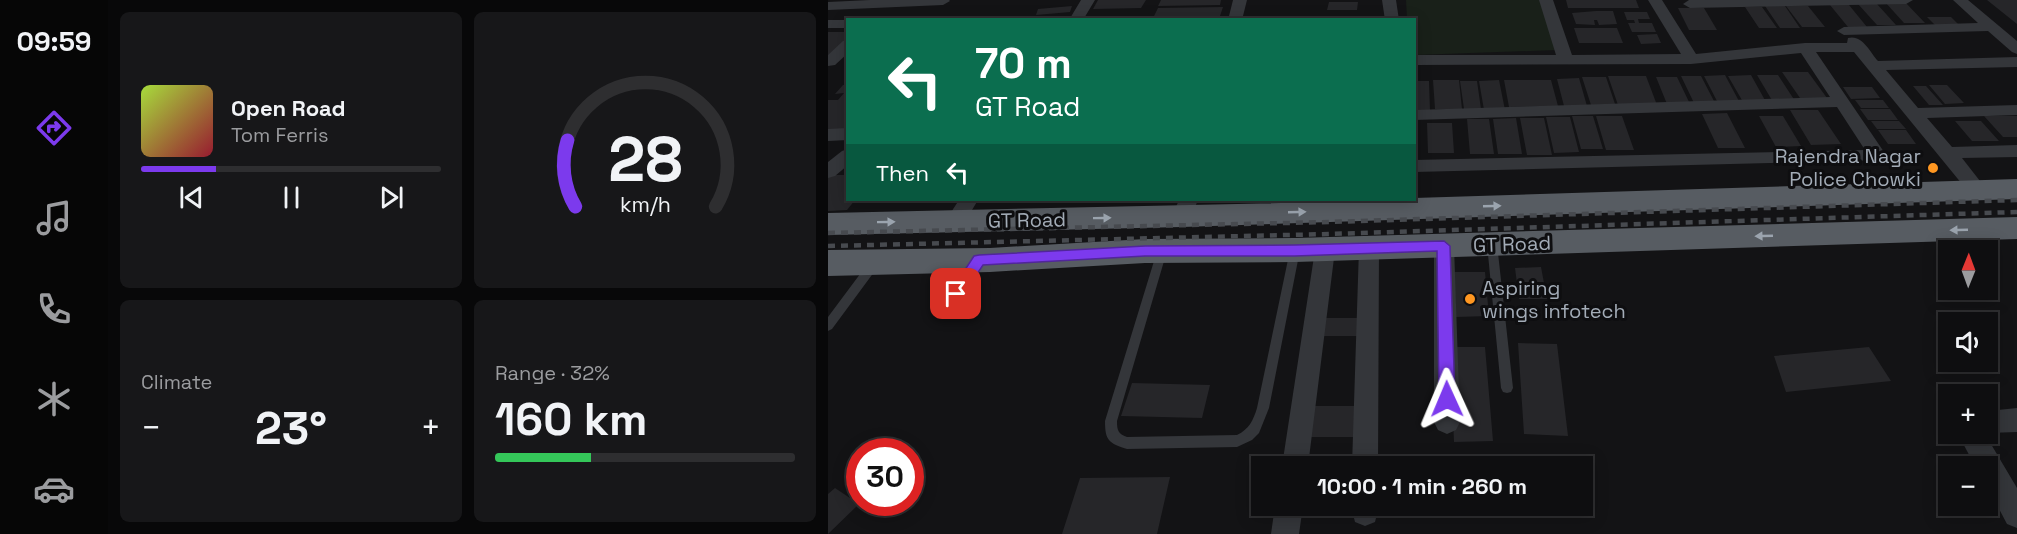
<!DOCTYPE html>
<meta charset="utf-8">
<style>
:root{--surface:#0e0e10;--page:#171719;--text:#f1f3f6;--muted:#9b9c9f;--line:#2e2e30;--accent:#7c3aed}
body{margin:0;font-family:"Space Grotesk",sans-serif;background:var(--page);color:var(--text);height:100vh;display:flex;flex-direction:column;font-size:22px;white-space:nowrap}
*{box-sizing:border-box;margin:0}
p{font-size:20px;color:var(--muted)}
.icon{flex:none;width:33px;height:33px;fill:none;stroke:currentColor;stroke-width:2;stroke-linecap:round;stroke-linejoin:round}
.map{position:relative;flex:1;overflow:hidden}
.panel{display:flex;flex-direction:column;gap:12px;padding:12px;background:#080809;width:720px}
.panel>*{flex:none}
.banner{position:absolute;left:18px;top:18px;width:570px;height:183px;border-radius:0px;box-shadow:0 3px 15px #0003,0 0 0 2px var(--line);background:#0b6e4f;color:#fff;overflow:hidden}
.needle{width:39px;rotate:1deg}
.tools{position:absolute;left:1110px;top:240px;display:grid;gap:12px}
.tools a{display:grid;place-items:center;width:60px;height:60px;border-radius:0px;background:var(--surface);box-shadow:0 3px 15px #0003,0 0 0 2px var(--line);font-size:30px}
.speed{position:absolute;left:18px;top:438px;display:flex;gap:12px;font-size:30px;font-weight:700;text-align:center}
.speed>*{display:grid;place-content:center;width:78px;height:78px;border-radius:50%;background:var(--surface);box-shadow:0 3px 15px #0003,0 0 0 2px var(--line);line-height:1}
.speed .limit{border:9px solid #d22;background:#fff;color:#111}
.pin{position:absolute;display:grid;place-items:center;width:51px;height:51px;color:#fff;margin:-26px;border-radius:12px;box-shadow:0 3px 9px #0006}
.me{position:absolute;width:66px;margin:-33px;rotate:359deg;stroke-linejoin:round;filter:drop-shadow(0 0 4px #0008)}
.turn{display:flex;align-items:center;gap:21px;height:126px;padding:0 30px;font-size:27px}
.turn .icon{width:78px;height:78px;stroke-width:2.5}
.turn b{display:block;font-size:42px;line-height:51px}
.then{display:flex;align-items:center;height:57px;padding:0 30px;background:#0003;gap:12px;font-size:22px}
.big{font-size:45px;font-weight:700;line-height:1.1}
.panel .tile{flex:1;display:flex;flex-direction:column;justify-content:center;gap:9px;min-width:0;padding:0 21px;border-radius:9px;background:var(--page)}
.panel .dial{align-items:center;gap:0}
.dial svg{height:156px;overflow:visible;fill:none;stroke:var(--line);stroke-width:7;stroke-linecap:round;text-anchor:middle}
.dial text{fill:var(--text);stroke:none}
.song{display:flex;align-items:center;gap:18px}
.cover{width:72px;height:72px;border-radius:9px;background:linear-gradient(135deg,hsl(80 70% 55%),hsl(350 70% 35%))}
.played{height:6px;border-radius:3px;background:linear-gradient(90deg,var(--accent) 25%,var(--line) 25%)}
.keys{display:flex;justify-content:space-around;direction:ltr}
.heat{display:flex;justify-content:space-between;align-items:center;font-size:33px;direction:ltr}
.charge{height:9px;border-radius:4px;background:linear-gradient(90deg,#34c759 32%,var(--line) 0)}
.panel .tiles{flex:1;display:grid;gap:12px;grid-template-columns:repeat(2,1fr)}
.trip{position:absolute;left:423px;top:456px;width:342px;height:60px;border-radius:0px;background:var(--surface);box-shadow:0 3px 15px #0003,0 0 0 2px var(--line);font-weight:700;line-height:60px;text-align:center}
main{display:flex;flex:1;min-height:0}
.dock{display:flex;flex-direction:column;width:108px;justify-content:space-around;align-items:center;background:#060606;color:var(--muted)}
.dock .icon{width:42px;height:42px}
.dock .selected{color:var(--accent)}
.dock b{font-size:27px;color:var(--text)}
.map>svg:first-child{display:block}
.green{fill:#192019}
.building{fill:#262629}
.lines{fill:none;stroke-linecap:round;stroke-linejoin:round}
.service{fill:#34363a;fill-rule:evenodd}
.minor{fill:#34363a;fill-rule:evenodd}
.trunk{fill:#575c62;fill-rule:evenodd}
.rail{stroke:#474a4f;stroke-width:4.5;stroke-dasharray:7 6;stroke-linecap:butt}
.oneway{fill:#9ba4ae}
.route{fill:#7c3aed;stroke:#51269a;stroke-width:1.5}
.poi-dot{fill:#ff9721;stroke:#0e0e10;stroke-width:2}
.labels{text-anchor:middle;dominant-baseline:central;stroke-width:6;stroke-linejoin:round;paint-order:stroke}
.poi-label{font-size:20px;fill:#a3acb7;stroke:#0e0e10;text-anchor:end}
.street-label{font-size:20px;fill:#a3acb7;stroke:#0e0e10}
</style>
<main>
<nav class="dock">
<b>09:59</b>
<svg class="icon selected" aria-label="directions" viewBox="0 0 24 24"><path d="M12 3l9 9-9 9-9-9zM9 14v-3h6M13 9l2 2-2 2"/></svg>
<svg class="icon" aria-label="music" viewBox="0 0 24 24"><path d="M9 18V5l10-2v13"/><circle cx="6" cy="18" r="3"/><circle cx="16" cy="16" r="3"/></svg>
<svg class="icon" aria-label="phone" viewBox="0 0 24 24"><path d="M5 4h4l2 5-3 2q2 4 5 5l2-3 5 2v4C11 20 4 13 5 4z"/></svg>
<svg class="icon" aria-label="climate" viewBox="0 0 24 24"><path d="M12 3v18M4 7l16 10M4 17L20 7"/></svg>
<svg class="icon" aria-label="car" viewBox="0 0 24 24"><path d="M5 17H2v-5l4-1 3-4h7l3 4 3 1v5h-3M9 17h6M6 11h13"/><circle cx="7" cy="17" r="2"/><circle cx="17" cy="17" r="2"/></svg>
</nav>
<section class="panel">
<div class="tiles">
<div class="tile">
<div class="song"><i class="cover"></i><div><b>Open Road</b><p>Tom Ferris</p></div></div>
<div class="played"></div>
<div class="keys"><svg class="icon" aria-label="previous" viewBox="0 0 24 24"><path d="M18 5L8 12l10 7zM5 5v14"/></svg><svg class="icon" aria-label="pause" viewBox="0 0 24 24"><path d="M8 5v14M16 5v14"/></svg><svg class="icon" aria-label="next" viewBox="0 0 24 24"><path d="M6 5l10 7-10 7zM19 5v14"/></svg></div>
</div>
<div class="tile dial"><svg viewBox="0 0 100 80">
<path d="M14 69A42 42 0 1 1 86 69"/>
<path d="M14 69A42 42 0 0 1 10 35" stroke="#7c3aed"/>
<text x="50" y="56" font-size="32" font-weight="700">28</text>
<text x="50" y="72" font-size="11">km/h</text>
</svg></div>
<div class="tile"><p>Climate</p>
<div class="heat"><a>−</a><b class="big">23°</b><a>+</a></div>
</div>
<div class="tile"><p>Range · 32%</p><b class="big">160 km</b><div class="charge"></div></div>
</div>
</section>
<div class="map">
<svg width="1189" height="534" viewBox="0 0 1189 534">
<rect width="100%" height="100%" fill="#131315"/>
<path class="green" d="M 578,0 L 712,0 L 729,50 L 587,55 L 586,20 L 579,19 Z"/>
<path class="building" d="M 270,0 L 318,0 L 313,8 L 265,9 Z
M 333,0 L 393,0 L 392,5 L 330,6 Z
M 738,0 L 808,0 L 811,8 L 740,8 Z
M 1159,0 L 1189,0 L 1189,24 Z
M 501,2 L 530,2 L 529,10 L 499,10 Z
M 1057,2 L 1077,2 L 1097,23 L 1076,23 Z
M 1030,4 L 1049,4 L 1068,25 L 1049,25 Z
M 1002,5 L 1021,5 L 1039,27 L 1020,27 Z
M 244,6 L 242,12 L 208,15 L 210,9 Z
M 937,6 L 957,6 L 972,28 L 952,28 Z
M 958,6 L 980,6 L 997,27 L 974,27 Z
M 395,7 L 391,19 L 324,20 L 330,8 Z
M 917,7 L 934,7 L 949,28 L 931,28 Z
M 850,8 L 876,8 L 889,30 L 861,30 Z
M 768,11 L 785,11 L 789,24 L 771,25 L 769,20 L 766,20 L 767,25 L 748,24 L 744,13 Z
M 796,12 L 819,12 L 822,19 L 810,19 L 811,23 L 824,23 L 828,32 L 804,32 L 800,23 L 807,23 L 806,20 L 799,20 Z
M 442,17 L 481,17 L 480,20 L 441,20 Z
M 1099,17 L 1123,17 L 1131,25 L 1107,25 Z
M 746,28 L 789,28 L 795,43 L 751,43 Z
M 0,32 L 20,32 L 20,43 L 0,59 Z
M 829,34 L 833,43 L 813,44 L 809,35 Z
M 954,72 L 980,72 L 999,98 L 972,98 Z
M 897,75 L 912,103 L 890,103 L 876,76 Z
M 923,75 L 938,102 L 915,102 L 900,76 Z
M 929,75 L 950,75 L 967,101 L 945,102 Z
M 780,76 L 818,76 L 829,105 L 790,105 Z
M 853,76 L 873,76 L 887,103 L 866,103 Z
M 754,77 L 778,77 L 787,104 L 763,105 Z
M 828,77 L 849,77 L 862,104 L 839,104 Z
M 751,78 L 759,106 L 736,106 L 729,79 Z
M 605,80 L 631,80 L 634,109 L 607,109 Z
M 671,80 L 677,110 L 656,110 L 651,81 Z
M 676,80 L 723,80 L 730,106 L 681,107 Z
M 586,81 L 601,81 L 602,111 L 586,111 Z
M 632,81 L 649,81 L 653,109 L 636,109 Z
M 15,85 L 20,85 L 20,129 L 0,130 L 0,100 L 10,100 L 16,93 L 7,94 Z
M 1101,85 L 1119,85 L 1136,103 L 1117,104 Z
M 1085,86 L 1098,86 L 1115,105 L 1101,105 Z
M 1015,87 L 1044,87 L 1052,98 L 1023,99 Z
M 1027,100 L 1055,100 L 1061,108 L 1033,108 Z
M 1032,109 L 1062,109 L 1070,120 L 1040,120 Z
M 962,110 L 990,110 L 1013,144 L 983,145 Z
M 899,113 L 917,148 L 890,148 L 874,114 Z
M 744,116 L 765,116 L 775,149 L 753,149 Z
M 768,116 L 794,116 L 806,150 L 778,150 Z
M 931,116 L 955,116 L 973,146 L 948,147 Z
M 1156,116 L 1189,116 L 1189,137 L 1175,137 Z
M 718,117 L 742,117 L 751,152 L 726,153 Z
M 688,118 L 694,154 L 670,154 L 665,119 Z
M 692,118 L 716,118 L 724,155 L 699,155 Z
M 639,119 L 661,119 L 666,154 L 642,154 Z
M 1043,121 L 1071,121 L 1078,129 L 1049,129 Z
M 1127,121 L 1153,121 L 1171,141 L 1144,141 Z
M 599,123 L 624,123 L 626,153 L 600,153 Z
M 1050,130 L 1078,130 L 1088,144 L 1060,144 Z
M 0,175 L 20,175 L 20,200 L 27,200 L 19,210 L 0,211 Z
M 713,267 L 719,299 L 691,299 L 687,268 Z
M 626,272 L 657,272 L 661,316 L 628,317 Z
M 491,318 L 536,318 L 535,336 L 489,336 Z
M 690,343 L 729,344 L 740,436 L 696,434 Z
M 622,347 L 657,347 L 665,441 L 626,442 Z
M 1041,347 L 1063,381 L 958,392 L 946,356 Z
M 304,383 L 382,385 L 374,418 L 293,416 Z
M 480,406 L 531,406 L 529,437 L 476,437 Z
M 342,477 L 329,534 L 234,534 L 252,478 Z
M 7,488 L 31,504 L 0,534 L 0,494 Z"/>
<g class="lines">
<path class="service" d="M 664,240 L 669,244 L 685,388 L 683,392 L 679,393 L 675,392 L 673,388 L 659,244 Z
M 467,246 L 472,250 L 441,408 L 431,433 L 424,440 L 409,447 L 299,449 C 281,443 277,441 277,421 L 330,248 L 334,247 L 339,251 L 289,421 C 289,430 290,434 299,437 L 409,435 C 421,429 425,421 429,408 L 462,250 Z
M 151,256 L 156,260 L 155,263 L 123,310 L 115,310 L 113,307 L 115,304 L 147,257 Z
M 45,261 L 49,262 L 50,265 L 49,268 L 4,329 L 0,331 L 0,317 L 41,262 Z"/>
<path class="minor" d="M 42,0 L 121,0 L 122,1 L 115,5 L 0,10 L 0,2 Z
M 253,0 L 267,0 L 255,20 L 241,20 Z
M 405,0 L 419,0 L 414,20 L 400,20 Z
M 554,0 L 568,0 L 571,20 L 557,20 Z
M 711,0 L 725,0 L 744,55 L 853,54 L 820,0 L 834,0 L 868,54 L 977,43 L 1019,43 L 1020,38 C 1034,34 1042,52 1050,61 L 1189,57 L 1189,67 L 1058,70 L 1090,108 L 1189,105 L 1189,115 L 1099,118 L 1124,147 L 1189,145 L 1189,157 L 1134,158 L 1159,190 L 1157,195 L 1150,197 L 1143,195 L 1026,52 L 988,52 L 1056,152 L 1059,156 L 1056,160 L 586,172 L 586,160 L 1037,150 L 1009,107 L 586,120 L 586,110 L 1002,97 L 973,53 L 863,64 L 586,65 L 586,55 L 728,55 Z
M 861,0 L 1085,0 L 1078,4 L 862,8 L 855,4 Z
M 1125,0 L 1140,0 L 1189,41 L 1189,54 L 1184,52 L 1160,31 L 1016,35 L 1009,31 L 1016,27 L 1150,23 Z
M 0,20 L 20,20 L 20,28 L 0,28 Z
M 20,40 L 20,53 L 7,65 L 0,66 L 0,55 L 15,41 Z
M 20,128 L 20,140 L 0,141 L 0,129 Z
M 20,149 L 20,165 L 7,176 L 0,178 L 0,162 L 14,151 Z
M 131,200 L 150,200 L 135,225 L 128,227 L 121,225 L 118,220 Z
M 351,200 L 370,200 L 361,221 L 354,223 L 347,221 L 344,216 Z
M 616,238 L 623,241 L 626,246 L 632,422 L 628,430 L 619,434 L 610,430 L 606,422 L 606,246 L 609,241 Z
M 541,240 L 548,243 L 551,248 L 550,466 L 524,466 L 531,248 L 534,243 Z
M 497,242 L 504,245 L 507,250 L 480,466 L 454,466 L 487,250 L 490,245 Z
M 1189,408 L 1189,432 L 1160,433 L 1160,411 Z
M 1130,434 L 1157,434 L 1189,488 L 1189,528 L 1179,524 L 1160,488 L 1160,466 L 1147,466 Z
M 447,506 L 475,506 L 471,534 L 443,534 Z
M 523,506 L 551,506 L 547,522 L 537,526 L 527,522 Z"/>
<path class="trunk" d="M 1189,179 L 1189,199 L 354,227 L 0,235 L 0,213 L 586,200 L 586,198 Z
M 1189,217 L 1189,239 L 467,262 L 317,263 L 162,272 L 0,276 L 0,250 L 162,248 L 317,239 L 467,238 Z"/>
<path class="rail" d="M 0,233 L 502,222 L 1189,200
M 0,246 L 501,234 L 1189,212"/>
</g>
<defs><path id="oneway-solid" d="M-6-.8H1V-3.2L6.5 0L1 3.2V.8H-6Z" transform="scale(1.5)"/></defs>
<g class="oneway">
<use href="#oneway-solid" transform="translate(664 206) rotate(-2)"/>
<use href="#oneway-solid" transform="translate(469 212) rotate(-2)"/>
<use href="#oneway-solid" transform="translate(274 218) rotate(-1)"/>
<use href="#oneway-solid" transform="translate(58 222) rotate(-1)"/>
<use href="#oneway-solid" transform="translate(1131 230) rotate(178)"/>
<use href="#oneway-solid" transform="translate(936 236) rotate(178)"/>
</g>
<path class="route" d="M 616,241 L 622,246 L 627,399 L 625,405 L 619,407 L 613,405 L 611,399 L 609,251 L 467,256 L 317,256 L 155,265 L 133,298 L 123,298 L 121,294 L 146,256 L 151,255 L 317,246 L 467,245 Z"/>
<g class="poi-dot">
<circle cx="1105" cy="168" r="6"/>
<circle cx="642" cy="299" r="6"/>
</g>
<g class="labels">
<g class="poi-label">
<text x="1093" y="156">Rajendra Nagar<tspan x="1093" dy="23">Police Chowki</tspan></text>
<text x="654" y="288" text-anchor="start">Aspiring<tspan x="654" dy="23">wings infotech</tspan></text>
</g>
<g class="street-label">
<text transform="translate(199 220) rotate(-1)">GT Road</text>
<text transform="translate(684 244) rotate(-2)">GT Road</text>
</g>
</g>
</svg>
<div class="tools">
<a><svg class="needle" viewBox="-14 -14 28 28"><path d="M0-13l5 13h-10z" fill="#e53935"/><path d="M0 13l5-13h-10z" fill="#9b9c9f"/></svg></a>
<a><svg class="icon" aria-label="sound" viewBox="0 0 24 24"><path d="M4 9h4l5-4v14l-5-4H4zM17 9q2 3 0 6"/></svg></a>
<a>+</a>
<a>−</a>
</div>
<div class="speed"><div class="limit">30</div></div>
<div class="pin" style="left:128px;top:294px;background:#d93025"><svg class="icon" aria-label="arrive" viewBox="0 0 24 24"><path d="M6 21V4h12l-3 4 3 4H6"/></svg></div>
<svg class="me" style="left:619px;top:399px" viewBox="-20 -20 40 40"><path d="M0-17L14 15 0 8-14 15z" fill="#7c3aed" stroke="#fff" stroke-width="4"/></svg>
<div class="trip">10:00 · 1 min · 260 m</div>
<div class="banner">
<div class="turn"><svg class="icon" aria-label="left" viewBox="0 0 24 24"><path d="M17 20v-9H6M10 6l-5 5 5 5"/></svg><div><b>70 m</b>GT Road</div></div>
<div class="then">Then<svg class="icon" aria-label="left" viewBox="0 0 24 24"><path d="M17 20v-9H6M10 6l-5 5 5 5"/></svg></div>
</div>
</div>
</main>
